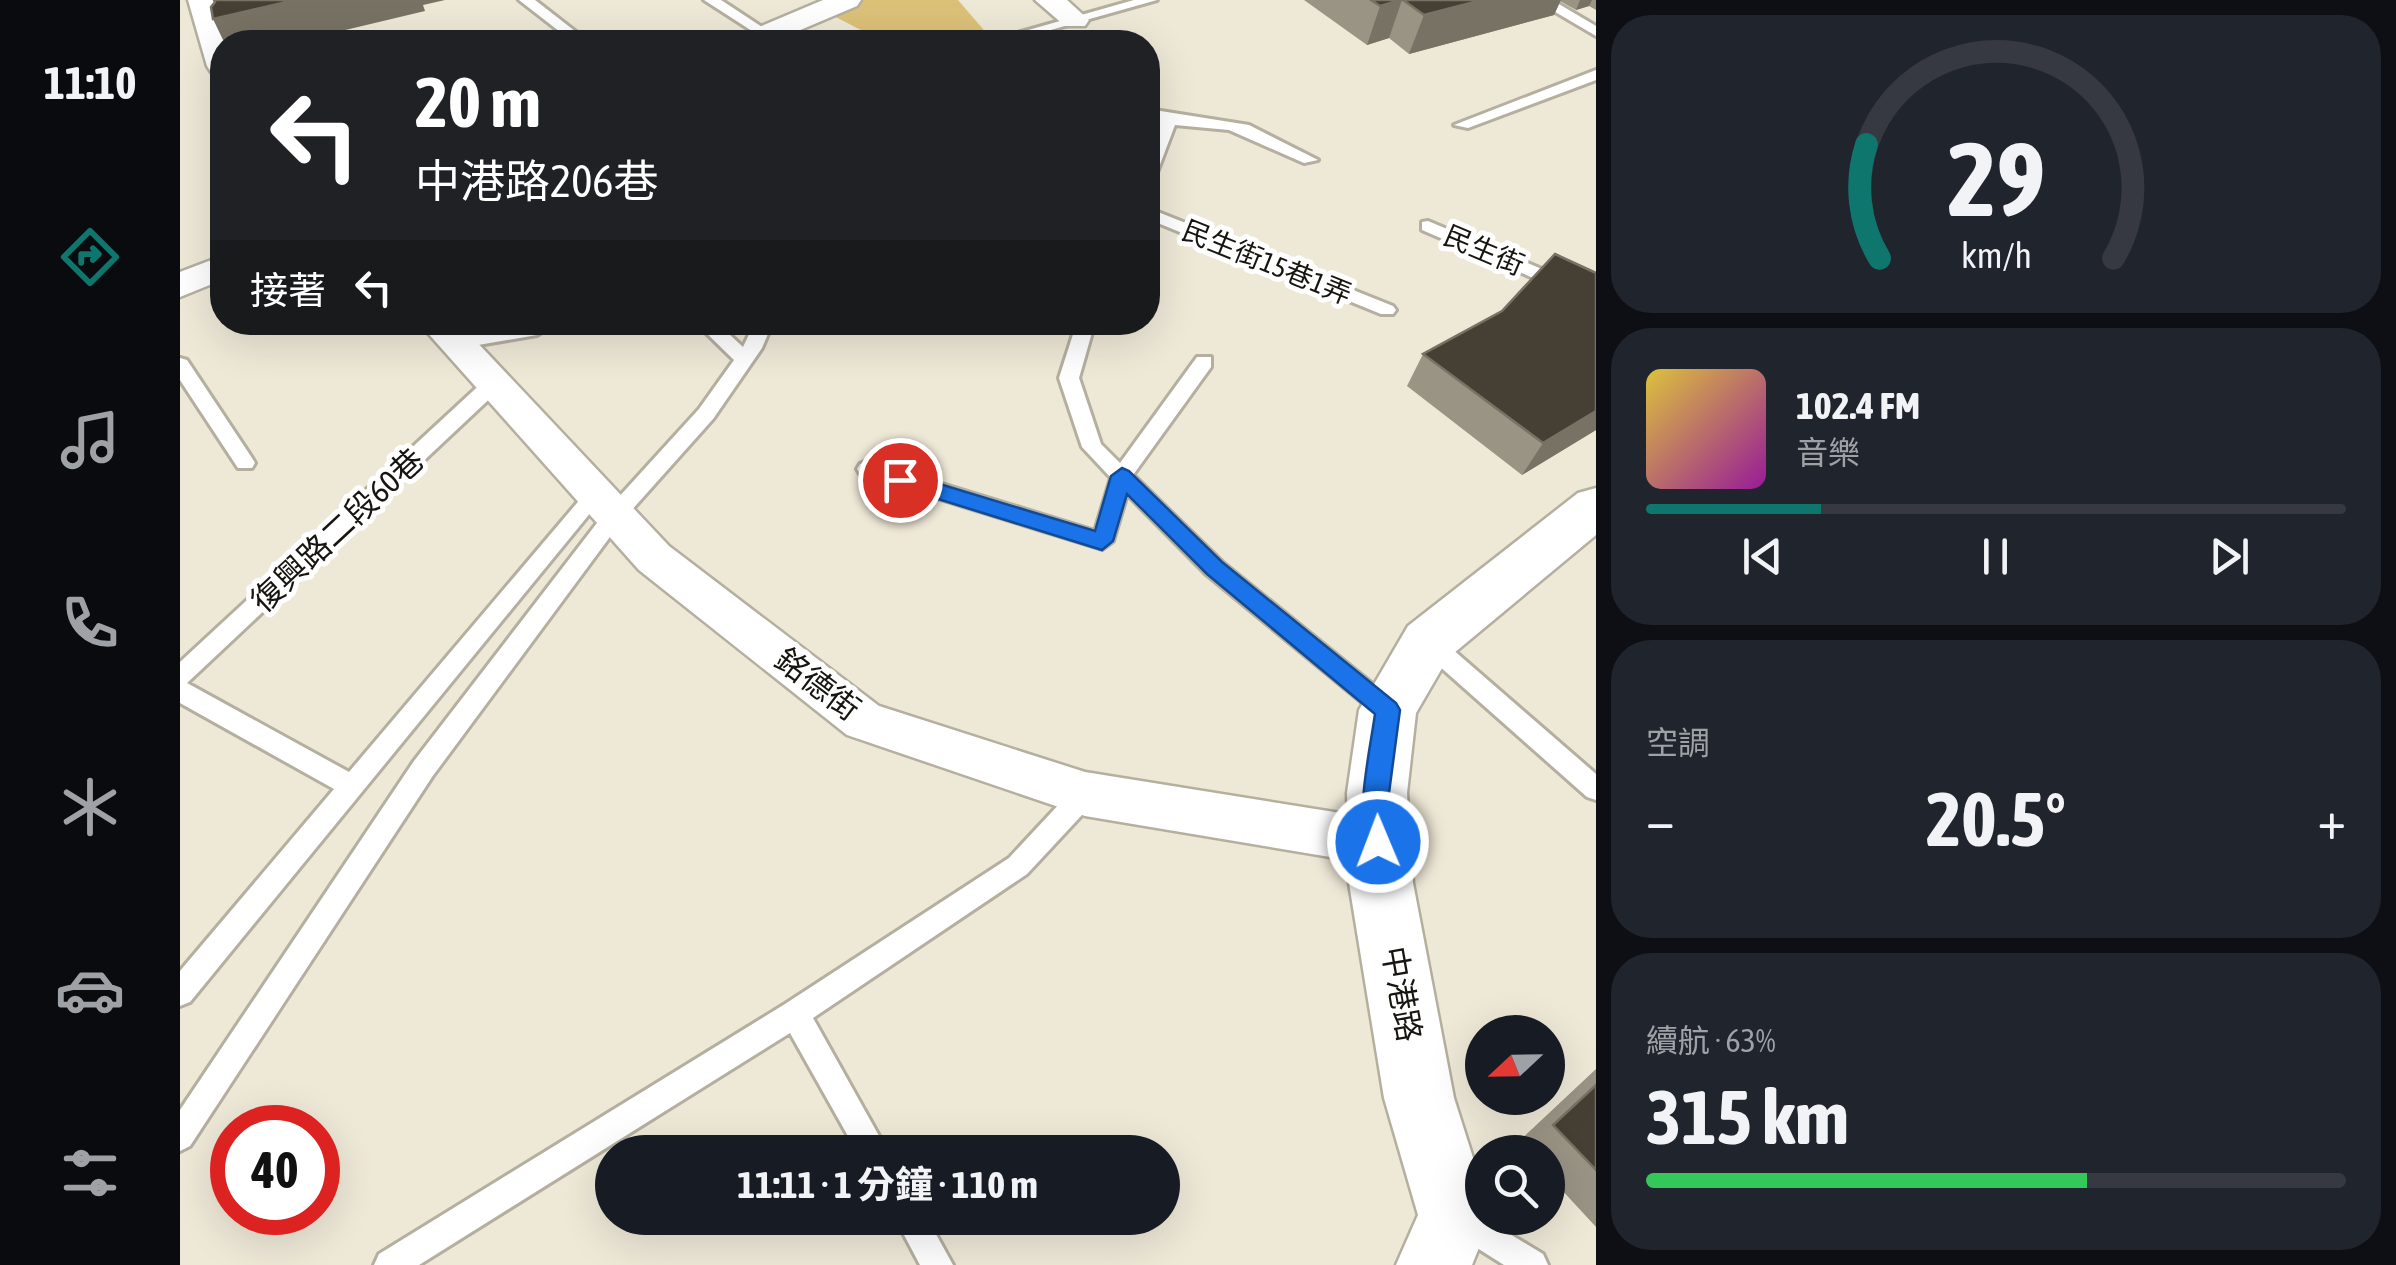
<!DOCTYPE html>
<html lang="zh-TW">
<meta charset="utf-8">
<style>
:root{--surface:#171b24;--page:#20242c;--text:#f1f3f6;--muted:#9ea1a6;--line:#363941;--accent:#0f766e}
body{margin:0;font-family:"Asap Condensed","Noto Sans TC",sans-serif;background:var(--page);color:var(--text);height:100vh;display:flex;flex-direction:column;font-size:38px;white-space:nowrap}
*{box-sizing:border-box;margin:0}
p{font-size:32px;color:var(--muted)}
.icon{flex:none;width:55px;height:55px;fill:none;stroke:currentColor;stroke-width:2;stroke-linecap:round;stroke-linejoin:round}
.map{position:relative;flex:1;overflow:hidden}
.drawer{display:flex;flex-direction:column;gap:15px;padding:15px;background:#0d0f14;width:800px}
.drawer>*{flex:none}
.banner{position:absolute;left:30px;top:30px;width:950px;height:305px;border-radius:40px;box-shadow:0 10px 40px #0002;background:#202124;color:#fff;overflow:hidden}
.needle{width:65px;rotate:248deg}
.tools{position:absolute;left:1285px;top:1015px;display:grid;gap:20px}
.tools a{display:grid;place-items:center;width:100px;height:100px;border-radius:50%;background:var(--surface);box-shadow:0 10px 40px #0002;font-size:50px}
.speed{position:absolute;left:30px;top:1105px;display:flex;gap:20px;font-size:50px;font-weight:700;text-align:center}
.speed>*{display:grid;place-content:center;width:130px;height:130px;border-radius:50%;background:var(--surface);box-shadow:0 10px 40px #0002;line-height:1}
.speed .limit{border:15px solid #d22;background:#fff;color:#111}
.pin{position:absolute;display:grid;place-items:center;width:85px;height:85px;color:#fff;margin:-42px;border:5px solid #fff;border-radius:50%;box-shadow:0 2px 10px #0007}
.me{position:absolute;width:110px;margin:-55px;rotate:359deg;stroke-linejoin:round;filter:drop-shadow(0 0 8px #0008)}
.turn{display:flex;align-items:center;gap:35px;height:210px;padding:0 40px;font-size:45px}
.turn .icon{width:130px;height:130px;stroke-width:2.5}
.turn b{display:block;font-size:70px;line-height:85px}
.then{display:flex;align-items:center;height:95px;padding:0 40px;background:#0003;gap:20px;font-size:38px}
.big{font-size:75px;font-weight:700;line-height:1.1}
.drawer .card{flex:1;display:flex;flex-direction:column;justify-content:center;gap:15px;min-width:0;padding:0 35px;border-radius:40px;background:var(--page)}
.drawer .dial{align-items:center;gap:0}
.dial svg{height:260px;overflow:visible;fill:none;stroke:var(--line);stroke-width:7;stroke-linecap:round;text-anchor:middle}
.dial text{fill:var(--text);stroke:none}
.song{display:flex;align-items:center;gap:30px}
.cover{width:120px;height:120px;border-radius:15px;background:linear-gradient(135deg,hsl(50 70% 55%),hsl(300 70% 35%))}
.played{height:10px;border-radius:5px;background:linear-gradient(90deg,var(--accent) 25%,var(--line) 25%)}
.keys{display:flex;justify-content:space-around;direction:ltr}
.heat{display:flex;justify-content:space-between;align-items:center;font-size:55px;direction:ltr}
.charge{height:15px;border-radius:8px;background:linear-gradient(90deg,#34c759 63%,var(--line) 0)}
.trip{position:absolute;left:415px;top:1135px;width:585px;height:100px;border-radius:50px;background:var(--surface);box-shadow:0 10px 40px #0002;font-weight:700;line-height:100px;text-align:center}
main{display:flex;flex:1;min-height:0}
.tab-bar{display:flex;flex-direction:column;width:180px;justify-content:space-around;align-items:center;background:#090b0e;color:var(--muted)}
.tab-bar .icon{width:70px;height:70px}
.tab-bar .on{color:var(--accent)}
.tab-bar b{font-size:45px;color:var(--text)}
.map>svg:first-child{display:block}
.green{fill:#dbc178}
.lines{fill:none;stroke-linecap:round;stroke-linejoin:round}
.service-casing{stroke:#b4af9f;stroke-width:6}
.minor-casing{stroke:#b4af9f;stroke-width:5}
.tertiary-casing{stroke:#b4af9f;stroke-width:5}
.service{fill:#fff;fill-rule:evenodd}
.minor{fill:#fff;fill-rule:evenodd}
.tertiary{fill:#fff;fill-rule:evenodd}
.wall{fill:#9a9485}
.shaded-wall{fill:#787264}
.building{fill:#454033;stroke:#787264;stroke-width:2.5}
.route{fill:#1a73e8;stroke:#114b97;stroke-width:2.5}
.labels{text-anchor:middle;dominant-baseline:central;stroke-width:10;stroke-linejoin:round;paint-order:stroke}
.far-street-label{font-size:28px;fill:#17150f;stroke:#fff}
.street-label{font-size:32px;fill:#17150f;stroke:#fff}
</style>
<main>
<nav class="tab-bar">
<b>11:10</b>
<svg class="icon on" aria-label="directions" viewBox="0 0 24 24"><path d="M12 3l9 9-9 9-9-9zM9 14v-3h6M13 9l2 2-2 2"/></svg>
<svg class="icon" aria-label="music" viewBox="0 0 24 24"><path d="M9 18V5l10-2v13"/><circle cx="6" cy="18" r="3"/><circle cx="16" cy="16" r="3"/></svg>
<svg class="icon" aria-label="phone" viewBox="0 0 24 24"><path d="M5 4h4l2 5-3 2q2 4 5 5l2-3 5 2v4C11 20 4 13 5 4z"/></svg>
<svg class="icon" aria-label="climate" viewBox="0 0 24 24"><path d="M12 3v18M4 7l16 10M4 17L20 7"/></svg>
<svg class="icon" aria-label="car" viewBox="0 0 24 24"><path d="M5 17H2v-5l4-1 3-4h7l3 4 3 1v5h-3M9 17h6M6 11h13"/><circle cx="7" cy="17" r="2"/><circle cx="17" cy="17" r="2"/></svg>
<svg class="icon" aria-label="filters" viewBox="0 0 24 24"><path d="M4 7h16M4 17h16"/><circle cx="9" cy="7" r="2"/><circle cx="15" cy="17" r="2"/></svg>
</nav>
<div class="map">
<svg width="1416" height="1265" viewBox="0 0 1416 1265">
<rect width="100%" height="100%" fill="#eee8d7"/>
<path class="green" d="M 683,0 L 778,0 L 808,35 L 790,42 L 704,42 L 650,14 Z"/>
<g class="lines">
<g class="service-casing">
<path id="service" d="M 339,0 L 355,0 L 409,42 L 393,42 Z
M 524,0 L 541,0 L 605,42 L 589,42 Z
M 954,0 L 977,0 L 828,42 L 806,42 Z
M 1355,0 L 1372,0 L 1416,26 L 1416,36 Z
M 1416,70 L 1416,80 L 1288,128 L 1274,125 Z
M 968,109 L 1069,125 L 1138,160 L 1124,163 L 1049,130 L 995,125 L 976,175 L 968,180 L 968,155 L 980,123 L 968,119 Z
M 968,208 L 1213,306 L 1216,310 L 1213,314 L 1201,314 L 968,219 Z
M 1248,221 L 1416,292 L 1416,305 L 1242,230 L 1242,222 Z
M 354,322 L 378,322 L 357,335 L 275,349 L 266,343 L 275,337 Z
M 515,322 L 536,322 L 563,347 L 575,322 L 593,322 L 582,348 L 533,419 L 441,522 L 252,777 L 10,1146 L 0,1151 L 0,1110 L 234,761 L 427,510 L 519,409 L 554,360 Z
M 897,322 L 915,322 L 899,378 L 921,444 L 940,463 L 1017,357 L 1031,357 L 1031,367 L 953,475 L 1042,562 L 1216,703 L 1220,710 L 1216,717 L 1208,720 L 1200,717 L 1026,574 L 947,494 L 933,541 L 922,549 L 680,474 L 677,469 L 680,464 L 687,461 L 915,531 L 931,478 L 902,447 L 879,378 Z
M 0,358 L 7,360 L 72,458 L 75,463 L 72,468 L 58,468 L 0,380 Z
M 313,377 L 320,379 L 320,389 L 7,683 L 169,772 L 408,490 L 422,490 L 425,495 L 10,1002 L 0,1006 L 0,971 L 154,789 L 0,703 L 0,662 L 306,379 Z
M 1248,633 L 1256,635 L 1416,774 L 1416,800 L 1407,797 L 1240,649 L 1237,642 L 1240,635 Z
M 905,783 L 914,786 L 917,794 L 914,802 L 847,874 L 633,1018 L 708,1152 L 677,1152 L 610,1033 L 239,1265 L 194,1265 L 199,1254 L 605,1004 L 829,858 L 896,786 Z
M 1278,1203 L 1363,1254 L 1368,1265 L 1324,1265 L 1267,1229 L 1263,1218 L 1267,1207 Z
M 715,1218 L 747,1218 L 773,1265 L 740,1265 Z"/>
</g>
<g class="minor-casing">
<path id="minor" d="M 8,0 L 36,0 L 49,42 L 42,42 L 42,75 L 31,72 L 27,66 Z
M 643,0 L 681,0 L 677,6 L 592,42 L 553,42 L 558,36 Z
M 855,0 L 887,0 L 909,20 L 905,26 L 885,26 Z
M 42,256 L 42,280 L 0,297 L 0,272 Z
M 238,322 L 278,322 L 489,546 L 699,706 L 905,772 L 1198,819 L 1216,826 L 1223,842 L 1216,858 L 1198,865 L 905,816 L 667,735 L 459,570 Z"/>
</g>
<g class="tertiary-casing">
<path id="tertiary" d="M 1416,488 L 1416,535 L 1268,658 L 1236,713 L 1227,793 L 1233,883 L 1274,1098 L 1302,1186 L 1302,1218 L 1311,1218 L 1292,1265 L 1216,1265 L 1238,1215 L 1204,1098 L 1169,883 L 1167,793 L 1179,710 L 1228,626 L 1398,493 Z"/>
</g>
<use href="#service" class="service"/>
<use href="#minor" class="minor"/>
<use href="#tertiary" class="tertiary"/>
</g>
<path class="wall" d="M 1124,0 L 1416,0 L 1416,10 L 1409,6 L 1396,10 L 1380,1 L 1374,15 L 1229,54 L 1209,38 L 1187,45 Z
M 1416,273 L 1416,430 L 1342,475 L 1227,386 L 1243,354 Z
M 1416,1069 L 1416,1227 L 1368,1175 L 1368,1152 L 1346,1152 L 1337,1143 Z"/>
<path class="shaded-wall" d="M 115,0 L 265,0 L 243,5 L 245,11 L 115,42 L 44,42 L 33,19 Z
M 1222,0 L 1209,38 L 1187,45 L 1200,6 Z
M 1302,0 L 1381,0 L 1374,15 L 1229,54 L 1244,15 Z
M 1400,0 L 1412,0 L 1409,6 L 1396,10 Z
M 1416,411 L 1416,430 L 1342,475 L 1363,443 Z"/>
<path class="building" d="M 34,0 L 115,0 L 33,19 L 31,7 L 35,2 Z
M 1191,0 L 1221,0 L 1200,6 Z
M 1223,0 L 1302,0 L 1244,15 Z
M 1375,254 L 1416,273 L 1416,411 L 1363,443 L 1243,354 L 1322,311 Z
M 1416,1085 L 1416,1170 L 1373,1125 Z"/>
<path class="route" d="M 942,468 L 949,471 L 1042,562 L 1216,703 L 1220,710 L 1209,793 L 1211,842 L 1207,851 L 1198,854 L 1189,851 C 1174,817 1190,751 1195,714 L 1027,574 L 947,494 L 933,541 L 922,550 L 713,485 L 710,480 L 720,472 L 915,531 L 931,476 Z"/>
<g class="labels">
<g class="far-street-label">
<text transform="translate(1304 250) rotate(23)">民生街</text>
<text transform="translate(1087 262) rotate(22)">民生街15巷1弄</text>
</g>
<g class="street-label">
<text transform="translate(157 530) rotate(-43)">復興路二段60巷</text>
<text transform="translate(638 684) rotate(37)">銘德街</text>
<text transform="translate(1222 994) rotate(80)">中港路</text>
</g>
</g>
</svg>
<div class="tools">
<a><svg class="needle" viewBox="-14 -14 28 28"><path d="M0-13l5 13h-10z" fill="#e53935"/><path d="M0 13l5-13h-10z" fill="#9ea1a6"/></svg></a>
<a><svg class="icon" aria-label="search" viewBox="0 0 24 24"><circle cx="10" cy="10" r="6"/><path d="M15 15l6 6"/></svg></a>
</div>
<div class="speed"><div class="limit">40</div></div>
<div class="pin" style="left:720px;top:480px;background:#d93025"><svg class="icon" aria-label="arrive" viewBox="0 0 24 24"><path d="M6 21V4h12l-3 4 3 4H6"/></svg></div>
<svg class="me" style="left:1198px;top:842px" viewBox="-20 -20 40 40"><circle r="17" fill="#1a73e8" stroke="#fff" stroke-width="3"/><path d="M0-11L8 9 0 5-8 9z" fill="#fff"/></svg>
<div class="trip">11:11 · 1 分鐘 · 110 m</div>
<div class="banner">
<div class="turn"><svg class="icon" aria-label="left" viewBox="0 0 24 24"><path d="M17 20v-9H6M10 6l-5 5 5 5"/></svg><div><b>20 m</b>中港路206巷</div></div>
<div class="then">接著<svg class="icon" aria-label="left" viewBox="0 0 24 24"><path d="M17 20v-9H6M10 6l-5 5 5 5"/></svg></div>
</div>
</div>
<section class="drawer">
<div class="card dial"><svg viewBox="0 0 100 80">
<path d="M14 69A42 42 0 1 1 86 69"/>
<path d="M14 69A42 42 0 0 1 10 34" stroke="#0f766e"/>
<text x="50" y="56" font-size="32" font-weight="700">29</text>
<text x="50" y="72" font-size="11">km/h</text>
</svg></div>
<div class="card">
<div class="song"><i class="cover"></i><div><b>102.4 FM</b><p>音樂</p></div></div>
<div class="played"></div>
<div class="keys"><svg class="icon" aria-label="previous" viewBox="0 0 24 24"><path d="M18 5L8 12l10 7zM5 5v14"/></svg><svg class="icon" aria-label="pause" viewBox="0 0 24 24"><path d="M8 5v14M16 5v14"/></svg><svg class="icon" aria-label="next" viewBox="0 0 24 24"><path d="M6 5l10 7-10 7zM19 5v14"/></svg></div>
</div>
<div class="card"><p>空調</p>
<div class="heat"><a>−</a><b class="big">20.5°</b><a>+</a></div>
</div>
<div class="card"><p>續航 · 63%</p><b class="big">315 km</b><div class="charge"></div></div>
</section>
</main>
